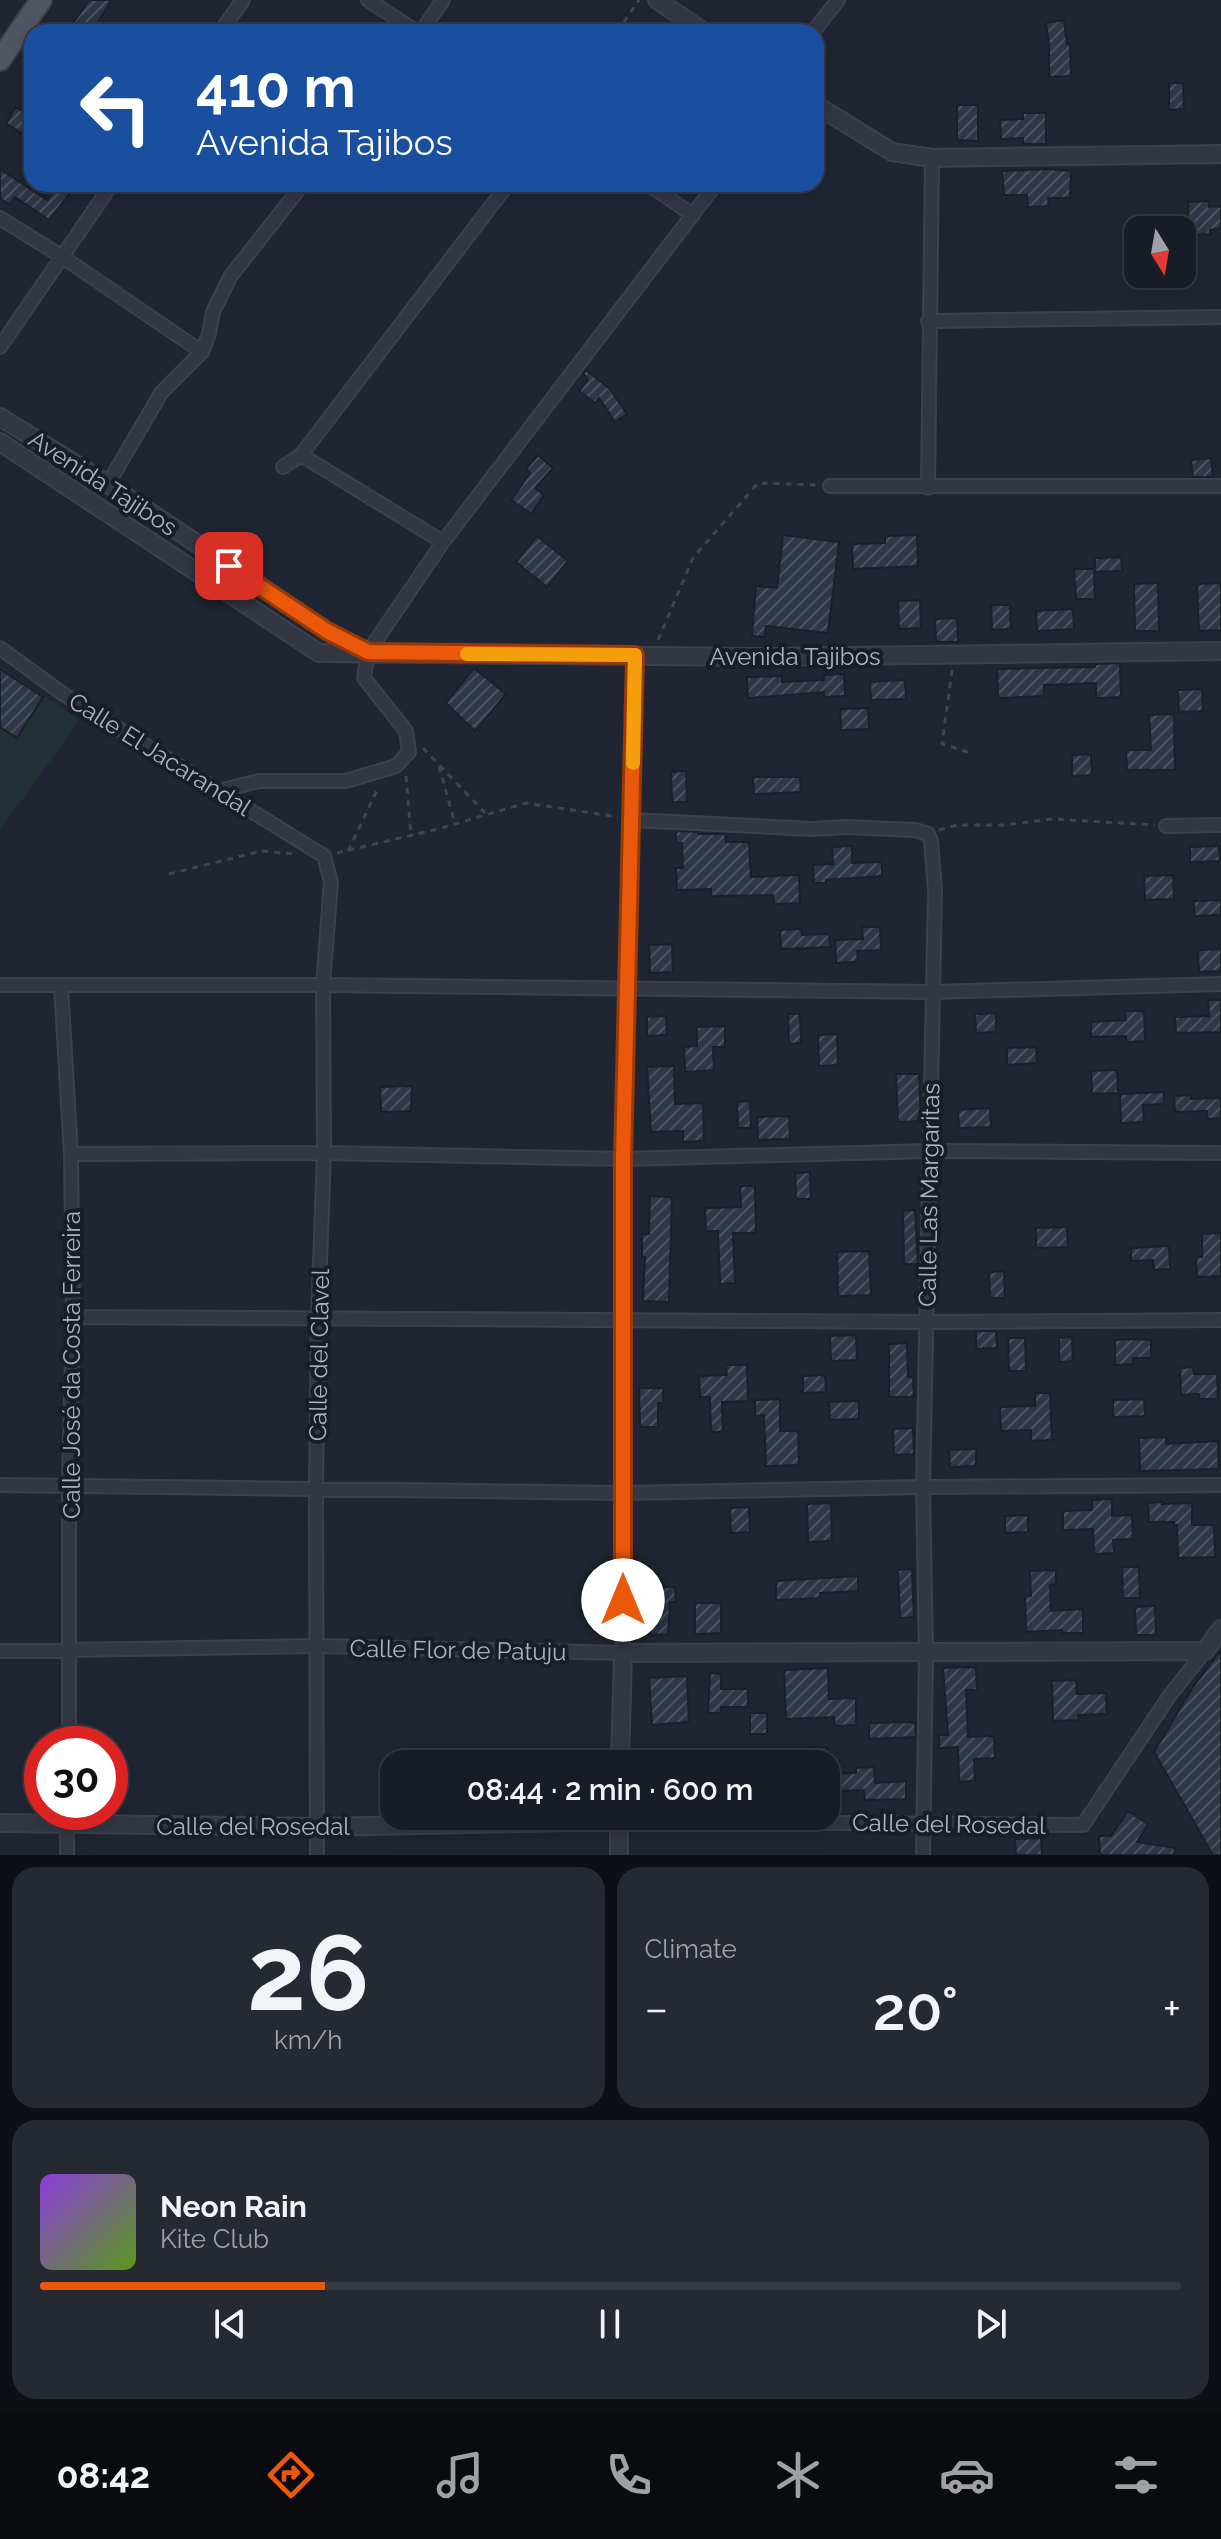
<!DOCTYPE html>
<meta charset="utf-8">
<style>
:root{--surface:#181c26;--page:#252932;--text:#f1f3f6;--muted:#9fa1a7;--line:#363a43;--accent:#ea580c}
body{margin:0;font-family:Raleway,sans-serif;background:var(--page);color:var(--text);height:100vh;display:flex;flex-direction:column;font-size:30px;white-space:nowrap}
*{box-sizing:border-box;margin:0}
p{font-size:26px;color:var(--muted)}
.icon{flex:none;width:44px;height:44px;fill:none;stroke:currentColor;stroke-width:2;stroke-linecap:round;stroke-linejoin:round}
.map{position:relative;height:1855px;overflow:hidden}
.panel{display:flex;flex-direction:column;gap:12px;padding:12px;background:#0d0f15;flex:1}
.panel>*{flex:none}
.top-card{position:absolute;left:24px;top:24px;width:800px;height:168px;border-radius:24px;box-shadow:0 4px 20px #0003,0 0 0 2px var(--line);background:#1a4fa0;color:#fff;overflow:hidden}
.needle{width:52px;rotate:169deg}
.buttons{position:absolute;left:1124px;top:216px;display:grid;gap:16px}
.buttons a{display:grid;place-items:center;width:72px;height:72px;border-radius:16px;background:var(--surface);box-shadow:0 4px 20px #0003,0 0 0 2px var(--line);font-size:40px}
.speed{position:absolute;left:24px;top:1726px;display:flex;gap:16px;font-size:40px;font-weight:700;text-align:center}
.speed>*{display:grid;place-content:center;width:104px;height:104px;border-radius:50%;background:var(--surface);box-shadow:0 4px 20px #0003,0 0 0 2px var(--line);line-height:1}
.speed .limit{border:12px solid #d22;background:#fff;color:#111}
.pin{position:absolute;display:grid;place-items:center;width:68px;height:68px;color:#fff;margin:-34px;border-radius:16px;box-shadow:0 4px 12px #0006}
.me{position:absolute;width:88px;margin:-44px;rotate:0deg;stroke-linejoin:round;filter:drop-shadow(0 0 6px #0008)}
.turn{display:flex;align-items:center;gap:28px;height:168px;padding:0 40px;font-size:36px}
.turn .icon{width:104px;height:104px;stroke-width:2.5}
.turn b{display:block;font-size:56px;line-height:68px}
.big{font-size:60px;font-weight:600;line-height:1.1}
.panel .widget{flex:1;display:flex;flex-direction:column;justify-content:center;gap:12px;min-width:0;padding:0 28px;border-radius:24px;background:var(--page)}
.panel .dial{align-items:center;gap:0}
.dial b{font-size:104px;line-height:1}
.song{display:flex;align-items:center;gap:24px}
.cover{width:96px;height:96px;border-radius:12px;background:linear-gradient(135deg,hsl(270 70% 55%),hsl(90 70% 35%))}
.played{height:8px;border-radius:4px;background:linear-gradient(90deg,var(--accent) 25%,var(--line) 25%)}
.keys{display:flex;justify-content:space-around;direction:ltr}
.heat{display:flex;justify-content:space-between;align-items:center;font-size:44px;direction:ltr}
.panel .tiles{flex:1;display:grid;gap:12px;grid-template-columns:1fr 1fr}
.widget:last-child{grid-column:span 2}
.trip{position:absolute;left:380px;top:1750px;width:460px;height:80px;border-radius:24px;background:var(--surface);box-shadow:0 4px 20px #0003,0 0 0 2px var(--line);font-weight:600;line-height:80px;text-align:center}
.tabs{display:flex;height:128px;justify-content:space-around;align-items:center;background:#0a0b0f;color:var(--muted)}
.tabs .icon{width:56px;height:56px}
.tabs .on{color:var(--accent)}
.tabs b{font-size:36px;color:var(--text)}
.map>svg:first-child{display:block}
.garden{fill:#213035}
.building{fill:url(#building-hatch);stroke:#1a1f2b;stroke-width:2}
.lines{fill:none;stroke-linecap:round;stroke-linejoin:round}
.minor-casing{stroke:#3c414e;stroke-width:16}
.tertiary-casing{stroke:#3c414e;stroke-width:20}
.primary-casing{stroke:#3c414e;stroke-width:24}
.path{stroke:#3a494d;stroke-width:3;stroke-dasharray:6 6;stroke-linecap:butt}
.minor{stroke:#333744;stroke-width:12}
.tertiary{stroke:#333744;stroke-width:16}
.primary{stroke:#515664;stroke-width:20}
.route-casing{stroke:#983908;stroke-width:20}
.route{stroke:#ea580c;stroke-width:14}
.slow{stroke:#f59e0b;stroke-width:14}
.labels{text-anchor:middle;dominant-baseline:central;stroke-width:8;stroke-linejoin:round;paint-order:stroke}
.street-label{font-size:24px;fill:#adb2c2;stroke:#191d29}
</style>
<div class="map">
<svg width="1221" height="1855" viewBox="0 0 1221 1855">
<defs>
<pattern id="building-hatch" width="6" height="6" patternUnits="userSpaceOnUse" patternTransform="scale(2)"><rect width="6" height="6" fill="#2f3647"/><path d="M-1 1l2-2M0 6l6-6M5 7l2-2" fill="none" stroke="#4a5160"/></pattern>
</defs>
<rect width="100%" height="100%" fill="#202533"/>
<path class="garden" d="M 0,666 L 80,720 L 0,830 Z"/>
<path class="building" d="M 89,0 L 112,0 L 91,32 L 67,32 Z
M 1064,20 L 1067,44 L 1070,44 L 1071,76 L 1049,77 L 1049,45 L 1046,23 Z
M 1169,83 L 1183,83 L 1184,109 L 1169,110 Z
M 957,105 L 978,105 L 978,141 L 957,140 Z
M 16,107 L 32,117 L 32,140 L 6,123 Z
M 1023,113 L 1046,113 L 1046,144 L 1023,144 L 1023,138 L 1001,139 L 1000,120 L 1023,119 Z
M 0,169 L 47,200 L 58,184 L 77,184 L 49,220 L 15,197 L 10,205 L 0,198 Z
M 1047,169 L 1071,171 L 1070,198 L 1048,198 L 1049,206 L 1028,207 L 1027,195 L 1004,195 L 1002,171 Z
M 1209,201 L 1209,207 L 1221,206 L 1221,228 L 1210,230 L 1210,234 L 1189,235 L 1188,202 Z
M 586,370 L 610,389 L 627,414 L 615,422 L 599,398 L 595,403 L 579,391 L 588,380 L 583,373 Z
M 538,455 L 553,468 L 535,488 L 544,495 L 531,514 L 511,500 L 530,473 L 526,469 Z
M 1211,458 L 1213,477 L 1193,477 L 1191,460 Z
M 783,535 L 839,542 L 828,633 L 766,626 L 765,637 L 752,636 L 756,586 L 777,588 Z
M 917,535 L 918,566 L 853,569 L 852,544 L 885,543 L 885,536 Z
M 537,536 L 568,561 L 547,587 L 516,562 Z
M 1121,557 L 1122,571 L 1095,572 L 1095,558 Z
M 1074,569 L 1094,569 L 1095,599 L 1076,599 Z
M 1158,583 L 1159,631 L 1135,631 L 1134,584 Z
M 1221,583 L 1221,630 L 1199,631 L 1197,584 Z
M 920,600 L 921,628 L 899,629 L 898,601 Z
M 991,605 L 1010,605 L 1011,629 L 992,630 Z
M 1073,609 L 1074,629 L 1037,631 L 1036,611 Z
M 957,618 L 958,642 L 936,642 L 935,619 Z
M 1120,663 L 1121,697 L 1096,698 L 1096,683 L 1044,685 L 1044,696 L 998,698 L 997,669 L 1095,667 L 1095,664 Z
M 474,668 L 506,694 L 475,731 L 446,703 Z
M 0,669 L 43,697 L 17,738 L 0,727 Z
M 844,674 L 845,696 L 824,697 L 824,692 L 748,698 L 747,677 L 782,676 L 782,682 L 824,680 L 824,675 Z
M 905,680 L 906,699 L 871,700 L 870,682 Z
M 1202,689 L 1203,711 L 1179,712 L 1178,690 Z
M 868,708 L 869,729 L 841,730 L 840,709 Z
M 1174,714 L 1175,770 L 1127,770 L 1126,750 L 1151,750 L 1149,715 Z
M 1091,754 L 1092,775 L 1072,776 L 1072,755 Z
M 686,771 L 687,802 L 672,802 L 671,772 Z
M 753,777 L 800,777 L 801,792 L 754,794 Z
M 676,831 L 698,832 L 698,834 L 725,834 L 726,842 L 749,842 L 751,877 L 799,875 L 800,903 L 774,904 L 773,895 L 711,896 L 711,889 L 677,890 L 676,868 L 683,868 L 682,843 L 676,843 Z
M 852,846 L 852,863 L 882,862 L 882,876 L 826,880 L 826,883 L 814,883 L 813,865 L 833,864 L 832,847 Z
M 1219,846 L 1220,861 L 1190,862 L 1190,847 Z
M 1173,875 L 1174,899 L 1145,900 L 1144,876 Z
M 1221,900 L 1221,915 L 1194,916 L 1194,901 Z
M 862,927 L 880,927 L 881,950 L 857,951 L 858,962 L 836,963 L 835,940 L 863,939 Z
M 801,929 L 802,935 L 829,934 L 830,947 L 781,949 L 780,930 Z
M 672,944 L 673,972 L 650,973 L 649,945 Z
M 1221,949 L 1221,971 L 1199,972 L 1198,950 Z
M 1208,1000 L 1221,1000 L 1221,1032 L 1176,1033 L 1175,1017 L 1209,1016 Z
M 1125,1011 L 1144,1011 L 1145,1041 L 1126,1042 L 1126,1036 L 1091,1037 L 1091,1022 L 1126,1020 Z
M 996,1013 L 996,1032 L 976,1033 L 975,1014 Z
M 788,1014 L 800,1014 L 801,1043 L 789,1044 Z
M 666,1016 L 667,1035 L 647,1036 L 647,1017 Z
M 725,1026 L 725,1047 L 713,1047 L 714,1070 L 685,1072 L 684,1047 L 697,1046 L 697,1027 Z
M 837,1034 L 838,1065 L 819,1066 L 818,1035 Z
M 1036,1047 L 1037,1063 L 1007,1065 L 1007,1048 Z
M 674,1066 L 675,1104 L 703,1103 L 704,1141 L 683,1142 L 683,1131 L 651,1132 L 647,1067 Z
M 1117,1070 L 1118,1093 L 1092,1094 L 1091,1071 Z
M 896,1074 L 919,1074 L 921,1121 L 898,1122 Z
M 412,1086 L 411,1111 L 381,1112 L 380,1087 Z
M 1164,1092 L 1164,1104 L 1143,1105 L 1144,1122 L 1121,1123 L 1120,1094 Z
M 1191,1095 L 1191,1099 L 1221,1098 L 1221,1118 L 1207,1119 L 1207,1111 L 1175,1112 L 1174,1096 Z
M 750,1101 L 751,1128 L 738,1128 L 737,1102 Z
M 990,1108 L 991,1127 L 959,1128 L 958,1110 Z
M 789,1116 L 790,1139 L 758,1140 L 757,1117 Z
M 810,1172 L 811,1199 L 796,1199 L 795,1173 Z
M 740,1186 L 755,1186 L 756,1233 L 733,1233 L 735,1283 L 720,1284 L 718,1231 L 706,1231 L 705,1208 L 741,1207 Z
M 650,1196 L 672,1197 L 669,1302 L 643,1301 L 645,1257 L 642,1257 L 642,1234 L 649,1234 Z
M 915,1210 L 918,1264 L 904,1264 L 903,1211 Z
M 1067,1227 L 1068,1247 L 1036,1248 L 1036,1228 Z
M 1221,1233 L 1221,1276 L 1197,1277 L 1196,1257 L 1202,1257 L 1202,1234 Z
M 1169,1246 L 1170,1269 L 1154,1270 L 1153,1260 L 1131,1261 L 1131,1248 Z
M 869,1251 L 871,1295 L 838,1296 L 837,1252 Z
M 1004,1271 L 1005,1298 L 990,1298 L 989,1272 Z
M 976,1331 L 996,1331 L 997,1348 L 976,1349 Z
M 856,1335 L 857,1360 L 831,1361 L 830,1336 Z
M 1072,1337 L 1073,1361 L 1059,1362 L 1059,1338 Z
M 1008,1338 L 1025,1338 L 1026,1371 L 1009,1371 Z
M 1132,1339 L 1151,1340 L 1151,1358 L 1133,1358 L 1133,1364 L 1115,1365 L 1115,1340 Z
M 907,1343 L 908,1377 L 913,1377 L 914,1397 L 889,1397 L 889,1344 Z
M 726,1365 L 747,1365 L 748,1401 L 722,1402 L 723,1432 L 711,1432 L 710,1397 L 700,1397 L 699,1376 L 727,1375 Z
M 1193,1367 L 1194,1374 L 1217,1374 L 1218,1399 L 1199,1399 L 1199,1394 L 1181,1395 L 1180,1368 Z
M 825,1375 L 826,1392 L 803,1393 L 803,1376 Z
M 639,1388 L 663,1388 L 663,1403 L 658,1403 L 658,1427 L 640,1427 Z
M 1035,1393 L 1050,1393 L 1052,1440 L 1031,1441 L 1031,1430 L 1001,1431 L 1000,1407 L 1035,1406 Z
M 780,1399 L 780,1431 L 798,1431 L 799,1465 L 766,1466 L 764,1415 L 755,1416 L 755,1400 Z
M 1144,1399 L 1145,1416 L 1113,1417 L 1113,1400 Z
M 859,1401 L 859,1419 L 830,1420 L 829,1402 Z
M 913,1428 L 914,1454 L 894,1455 L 893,1429 Z
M 1166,1437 L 1166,1444 L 1218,1441 L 1219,1469 L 1140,1471 L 1139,1438 Z
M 976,1449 L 976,1466 L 950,1467 L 949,1450 Z
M 1112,1499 L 1112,1516 L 1132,1515 L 1133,1539 L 1113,1540 L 1114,1553 L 1094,1554 L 1093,1529 L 1063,1530 L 1063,1511 L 1092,1510 L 1092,1500 Z
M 1162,1502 L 1162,1504 L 1192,1503 L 1192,1525 L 1214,1525 L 1215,1557 L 1178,1558 L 1177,1525 L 1174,1525 L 1174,1522 L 1149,1522 L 1148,1503 Z
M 831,1503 L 832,1541 L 808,1542 L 807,1504 Z
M 749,1507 L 750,1532 L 731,1533 L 730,1508 Z
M 1028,1515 L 1028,1532 L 1005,1533 L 1005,1516 Z
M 1122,1567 L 1139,1567 L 1140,1598 L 1123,1598 Z
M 912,1569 L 914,1617 L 900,1618 L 898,1570 Z
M 1056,1570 L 1056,1584 L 1050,1585 L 1051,1611 L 1083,1609 L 1083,1633 L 1062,1633 L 1062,1630 L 1026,1632 L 1025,1596 L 1031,1596 L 1030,1571 Z
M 858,1576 L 858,1591 L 820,1593 L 820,1598 L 776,1600 L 776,1581 Z
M 664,1587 L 675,1587 L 676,1602 L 670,1602 L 668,1635 L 644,1634 L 645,1610 L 649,1610 L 648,1588 Z
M 695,1603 L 721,1603 L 721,1633 L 695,1634 Z
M 1155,1606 L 1156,1635 L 1136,1635 L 1135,1607 Z
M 1221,1650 L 1221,1855 L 1213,1855 L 1154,1752 L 1193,1687 Z
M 976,1667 L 977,1690 L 966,1690 L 968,1737 L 994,1736 L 995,1758 L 974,1759 L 975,1781 L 959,1782 L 958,1747 L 939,1748 L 939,1735 L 948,1735 L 943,1668 Z
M 828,1668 L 829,1699 L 856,1698 L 856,1725 L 835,1726 L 834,1717 L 786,1719 L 784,1670 Z
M 710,1673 L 721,1674 L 721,1689 L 748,1689 L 748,1707 L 721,1707 L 721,1713 L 708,1713 Z
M 687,1676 L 689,1722 L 652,1725 L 649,1678 Z
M 1076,1680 L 1077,1694 L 1106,1693 L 1107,1714 L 1078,1715 L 1078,1720 L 1053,1721 L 1052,1681 Z
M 750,1713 L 767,1713 L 767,1734 L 750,1734 Z
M 915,1722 L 916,1737 L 869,1739 L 869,1723 Z
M 827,1747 L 827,1764 L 806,1764 L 805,1748 Z
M 874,1767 L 875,1783 L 906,1781 L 906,1799 L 865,1800 L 864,1790 L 834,1791 L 834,1788 L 826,1788 L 826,1774 L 856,1773 L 856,1768 Z
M 1128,1811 L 1148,1824 L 1137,1842 L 1175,1848 L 1174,1855 L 1100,1855 L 1099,1836 L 1111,1836 Z
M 1041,1838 L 1042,1855 L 1016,1855 L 1015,1839 Z"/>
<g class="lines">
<g class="minor-casing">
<path id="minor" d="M 368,0 L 417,32
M 220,32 L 243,0
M 421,32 L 443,0
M 813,32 L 838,0
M 648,184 L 693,215
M 0,218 L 61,256 L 202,352
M 928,321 L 1221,317
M 0,347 L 112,184
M 301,455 L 508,184
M 283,467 L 301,455 L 443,542
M 108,484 L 161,393 L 202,352 L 209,334 L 213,312 L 230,277 L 303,184
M 830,486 L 1221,486
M 928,488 L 932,158
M 0,648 L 63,694 L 324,856 L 331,882 L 323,985 L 324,1153 L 318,1318 L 316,1490 L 317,1855
M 219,791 L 259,781 L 346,781 L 396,766 L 409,752 L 406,731 L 364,678 L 368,652 L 443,542 L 716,184
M 632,820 L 812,829 L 846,827 L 915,830 L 928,834 L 931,841 L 935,891 L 923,1487 L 926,1653 L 923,1855
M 1166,826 L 1221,825
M 0,985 L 323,985 L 932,992 L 1221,984
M 61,986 L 71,1154 L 73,1317 L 69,1484 L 69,1744
M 71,1154 L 324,1153 L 623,1159 L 930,1151 L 1221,1153
M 73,1317 L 927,1322 L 1221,1320
M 0,1485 L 623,1493 L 923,1487 L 1221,1485
M 0,1651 L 317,1646 L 623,1653 L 623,1159 L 635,655
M 619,1821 L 1083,1825 L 1170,1695 L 1205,1651
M 67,1855 L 67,1812"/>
</g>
<g class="tertiary-casing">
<path id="tertiary" d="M 657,0 L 704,32
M 816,105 L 892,152 L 932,158 L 1221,154
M 0,417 L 108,484 L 327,631 L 367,652
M 0,442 L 319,653 L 768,657 L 1221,651
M 620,1764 L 623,1653 L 1205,1651 L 1221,1629
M 0,1823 L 317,1827 L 619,1821
M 619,1855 L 619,1816"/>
</g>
<g class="primary-casing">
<path id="primary" d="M 0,60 L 41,0"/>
</g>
<path class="path" d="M 617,32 L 639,0
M 658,640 L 693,558 L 758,483 L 818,485
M 952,670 L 942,744 L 968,752
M 423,748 L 487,815
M 439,766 L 455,824
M 406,776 L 411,836
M 939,830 L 957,825 L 1004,825 L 1052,819 L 1155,825
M 348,851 L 379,786
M 337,853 L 438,829 L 526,803 L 618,817
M 169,874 L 262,851 L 294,854"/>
<use href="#minor" class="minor"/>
<use href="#tertiary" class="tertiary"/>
<use href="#primary" class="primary"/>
</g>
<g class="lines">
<g class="route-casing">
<path id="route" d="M 229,566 L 327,631 L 368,652 L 635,655 L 623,1159 L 623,1600"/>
</g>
<use href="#route" class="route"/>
<path class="slow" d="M 467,654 L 635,655 L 633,763"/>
</g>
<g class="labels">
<g class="street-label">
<text transform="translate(103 483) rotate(33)">Avenida Tajibos</text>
<text x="795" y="656">Avenida Tajibos</text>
<text transform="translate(160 754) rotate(32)">Calle El Jacarandal</text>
<text transform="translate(929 1195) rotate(-89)">Calle Las Margaritas</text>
<text transform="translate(319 1355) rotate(-89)">Calle del Clavel</text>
<text transform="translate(71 1365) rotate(-90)">Calle José da Costa Ferreira</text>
<text transform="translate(458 1650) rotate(1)">Calle Flor de Patuju</text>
<text transform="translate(949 1824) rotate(1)">Calle del Rosedal</text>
<text x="253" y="1826">Calle del Rosedal</text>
</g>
</g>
</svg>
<div class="buttons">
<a><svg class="needle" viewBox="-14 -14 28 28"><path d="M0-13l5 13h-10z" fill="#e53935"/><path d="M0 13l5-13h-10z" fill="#9fa1a7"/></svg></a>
</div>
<div class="speed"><div class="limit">30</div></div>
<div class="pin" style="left:229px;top:566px;background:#d93025"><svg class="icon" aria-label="arrive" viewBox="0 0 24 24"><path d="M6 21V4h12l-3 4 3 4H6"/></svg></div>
<svg class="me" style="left:623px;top:1600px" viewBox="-20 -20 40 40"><circle r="19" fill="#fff"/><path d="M0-13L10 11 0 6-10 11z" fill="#ea580c"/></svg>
<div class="trip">08:44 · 2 min · 600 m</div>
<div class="top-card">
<div class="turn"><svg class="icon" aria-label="left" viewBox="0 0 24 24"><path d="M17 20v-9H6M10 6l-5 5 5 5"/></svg><div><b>410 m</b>Avenida Tajibos</div></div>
</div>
</div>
<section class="panel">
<div class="tiles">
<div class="widget dial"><b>26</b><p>km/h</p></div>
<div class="widget"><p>Climate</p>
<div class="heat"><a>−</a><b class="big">20°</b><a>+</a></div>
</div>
<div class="widget">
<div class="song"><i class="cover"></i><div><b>Neon Rain</b><p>Kite Club</p></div></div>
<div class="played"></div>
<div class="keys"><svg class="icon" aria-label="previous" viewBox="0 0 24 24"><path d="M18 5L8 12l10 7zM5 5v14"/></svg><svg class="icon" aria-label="pause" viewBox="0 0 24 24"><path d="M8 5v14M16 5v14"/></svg><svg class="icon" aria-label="next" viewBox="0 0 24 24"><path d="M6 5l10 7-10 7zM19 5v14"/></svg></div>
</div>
</div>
</section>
<nav class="tabs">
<b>08:42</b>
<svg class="icon on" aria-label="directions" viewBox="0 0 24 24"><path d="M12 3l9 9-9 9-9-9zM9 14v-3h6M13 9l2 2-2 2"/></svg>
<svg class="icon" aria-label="music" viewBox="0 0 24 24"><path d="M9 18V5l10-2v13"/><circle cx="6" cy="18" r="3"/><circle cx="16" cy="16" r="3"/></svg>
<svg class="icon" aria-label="phone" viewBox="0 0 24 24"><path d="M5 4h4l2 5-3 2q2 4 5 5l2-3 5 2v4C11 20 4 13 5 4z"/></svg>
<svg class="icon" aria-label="climate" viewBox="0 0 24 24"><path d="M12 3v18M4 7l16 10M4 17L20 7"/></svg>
<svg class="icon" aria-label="car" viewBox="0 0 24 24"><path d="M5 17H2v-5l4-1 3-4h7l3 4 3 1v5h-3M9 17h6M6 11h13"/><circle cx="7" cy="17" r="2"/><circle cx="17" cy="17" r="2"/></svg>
<svg class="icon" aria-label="filters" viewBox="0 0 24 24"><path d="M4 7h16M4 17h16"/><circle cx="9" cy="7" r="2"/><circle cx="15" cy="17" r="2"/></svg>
</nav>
